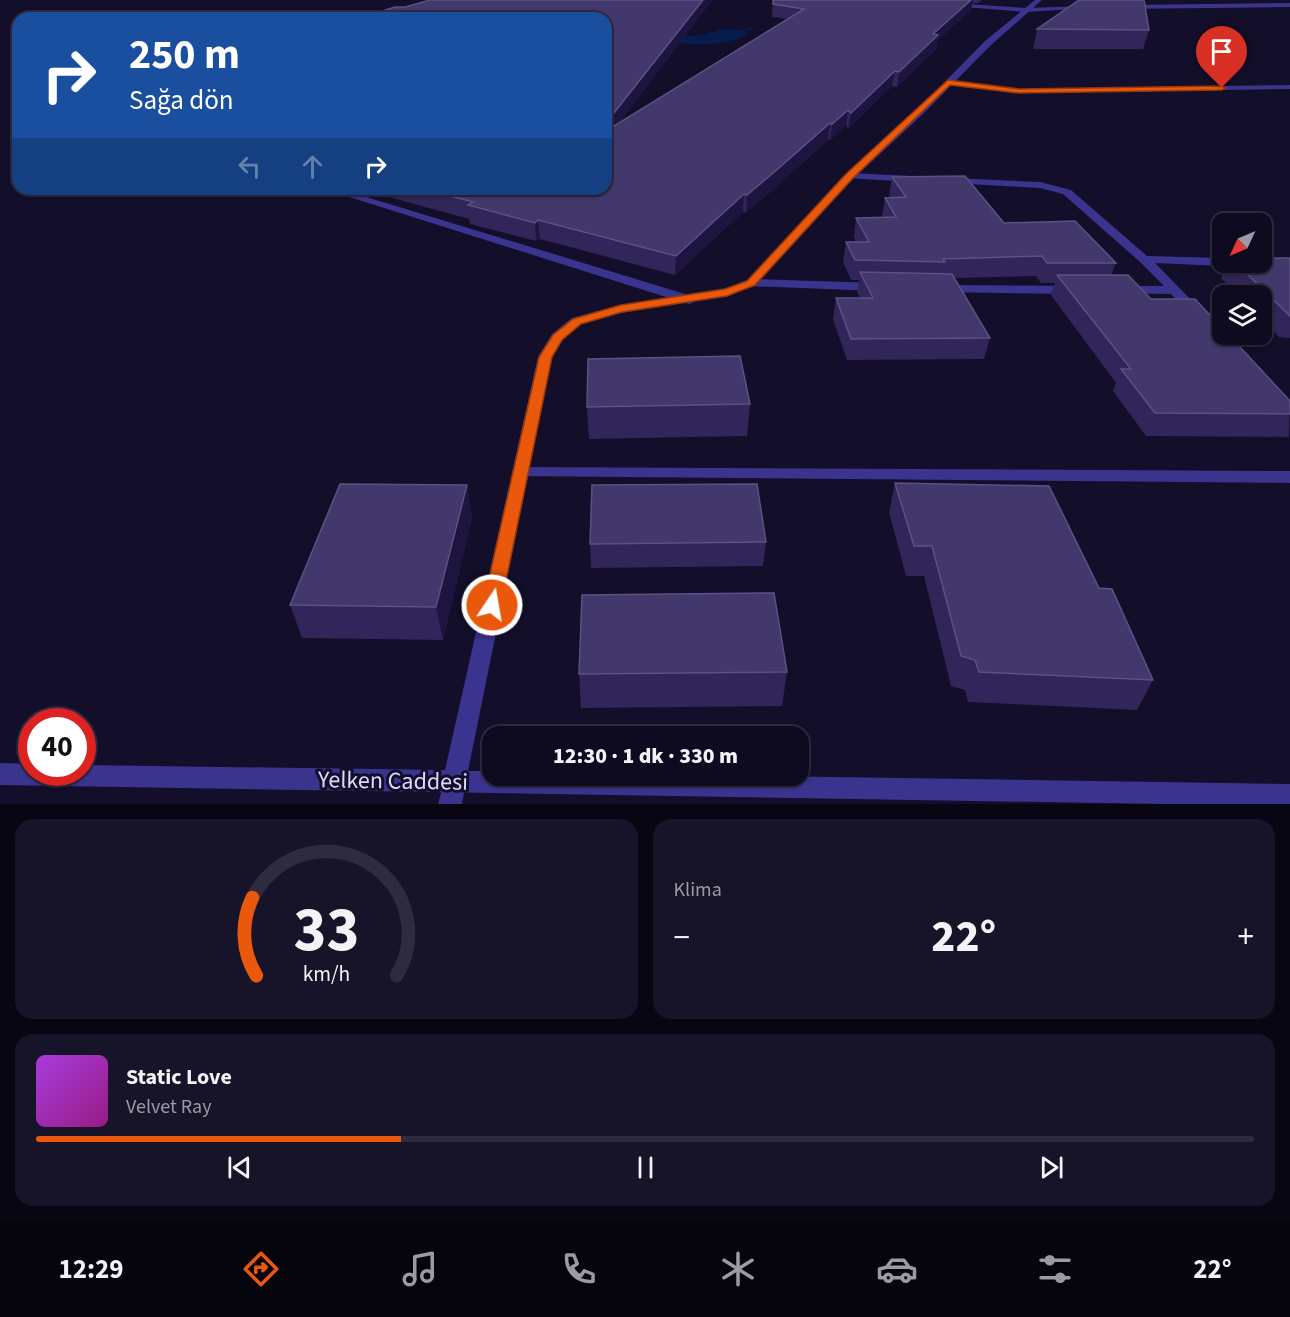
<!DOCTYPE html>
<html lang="tr">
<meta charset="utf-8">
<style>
:root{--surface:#0e0a20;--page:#171329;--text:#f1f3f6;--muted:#9b9aa5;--line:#2e2b3e;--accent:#ea580c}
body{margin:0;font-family:"Source Sans 3",sans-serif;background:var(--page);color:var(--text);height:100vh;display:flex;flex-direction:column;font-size:22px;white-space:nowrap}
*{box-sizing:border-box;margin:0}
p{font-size:20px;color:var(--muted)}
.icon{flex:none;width:33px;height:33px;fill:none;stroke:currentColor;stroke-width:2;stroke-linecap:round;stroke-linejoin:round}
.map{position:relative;height:804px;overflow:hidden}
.details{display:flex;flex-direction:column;gap:15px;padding:15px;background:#080612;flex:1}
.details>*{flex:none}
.top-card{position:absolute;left:12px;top:12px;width:600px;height:183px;border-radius:18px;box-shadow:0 2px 4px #0004,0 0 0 2px var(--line);background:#1a4fa0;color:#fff;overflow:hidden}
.needle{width:39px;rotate:226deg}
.fabs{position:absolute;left:1212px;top:213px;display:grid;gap:12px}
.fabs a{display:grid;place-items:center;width:60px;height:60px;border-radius:12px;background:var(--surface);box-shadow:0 2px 4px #0004,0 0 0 2px var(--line);font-size:30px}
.speed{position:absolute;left:18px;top:708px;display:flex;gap:12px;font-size:30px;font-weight:700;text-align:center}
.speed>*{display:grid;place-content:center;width:78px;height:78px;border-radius:50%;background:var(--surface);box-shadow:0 2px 4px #0004,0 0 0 2px var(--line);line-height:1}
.speed .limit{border:9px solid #d22;background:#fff;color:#111}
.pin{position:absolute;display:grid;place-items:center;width:51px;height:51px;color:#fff;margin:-62px -26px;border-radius:50% 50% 50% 0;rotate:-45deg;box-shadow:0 0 6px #0007}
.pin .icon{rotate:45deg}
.me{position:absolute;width:66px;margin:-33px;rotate:12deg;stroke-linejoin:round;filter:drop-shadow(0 0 4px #0008)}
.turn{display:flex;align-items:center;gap:21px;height:126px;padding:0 18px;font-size:27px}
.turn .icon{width:78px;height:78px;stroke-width:2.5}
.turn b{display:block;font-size:42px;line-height:51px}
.lanes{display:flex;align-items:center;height:57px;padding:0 18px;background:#0003;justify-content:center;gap:30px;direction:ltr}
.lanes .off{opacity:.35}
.big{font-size:45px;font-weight:800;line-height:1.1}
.details .widget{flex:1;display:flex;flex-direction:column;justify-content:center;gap:9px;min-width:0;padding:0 21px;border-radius:18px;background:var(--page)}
.details .dial{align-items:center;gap:0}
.dial svg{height:156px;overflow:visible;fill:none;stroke:var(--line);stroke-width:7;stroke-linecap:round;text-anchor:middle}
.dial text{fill:var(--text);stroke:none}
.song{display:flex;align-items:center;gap:18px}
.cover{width:72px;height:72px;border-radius:9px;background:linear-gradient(135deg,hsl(280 70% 55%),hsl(310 70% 35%))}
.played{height:6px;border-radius:3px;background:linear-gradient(90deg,var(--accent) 30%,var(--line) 30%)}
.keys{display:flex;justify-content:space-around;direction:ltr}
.heat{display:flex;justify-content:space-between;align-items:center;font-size:33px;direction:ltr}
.details .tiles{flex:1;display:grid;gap:15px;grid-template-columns:1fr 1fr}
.widget:last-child{grid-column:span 2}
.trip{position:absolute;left:482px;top:726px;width:327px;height:60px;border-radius:18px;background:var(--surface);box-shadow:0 2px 4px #0004,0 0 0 2px var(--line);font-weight:800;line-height:60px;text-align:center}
.dock{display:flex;height:96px;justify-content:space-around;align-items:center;background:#06040d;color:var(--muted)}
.dock .icon{width:42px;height:42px}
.dock .on{color:var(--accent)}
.dock b{font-size:27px;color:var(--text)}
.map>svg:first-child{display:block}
.water{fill:#051c4c}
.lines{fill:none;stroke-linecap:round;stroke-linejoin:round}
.service{fill:#3a348e;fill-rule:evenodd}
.minor{fill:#3a348e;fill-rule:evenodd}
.tertiary{fill:#3a348e;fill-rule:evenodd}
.wall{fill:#312559}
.shaded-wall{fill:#1d143f}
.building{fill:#43386b;stroke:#5c5182;stroke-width:1.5}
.route{fill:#ea580c;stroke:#983908;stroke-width:1.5}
.labels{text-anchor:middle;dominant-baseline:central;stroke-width:6;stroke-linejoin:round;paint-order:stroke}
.near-street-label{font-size:24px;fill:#ddd7ff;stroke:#130e2a}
</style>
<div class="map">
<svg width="1290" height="804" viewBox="0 0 1290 804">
<rect width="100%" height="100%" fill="#130e2a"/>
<path class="water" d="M 750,27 L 757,29 L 745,31 L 747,34 C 728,47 700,44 678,43 L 676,36 L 703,35 L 722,29 L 742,30 Z"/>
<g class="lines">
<path class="service" d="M 324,189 L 340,189 L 695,297 L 696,300 L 690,304 L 685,303 Z"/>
<path class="minor" d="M 953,3 L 1026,8 L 1088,6 L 1091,8 L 1026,12 L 951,6 Z
M 1290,3 L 1290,7 L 1124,9 L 1121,7 L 1124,5 Z
M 949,81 L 1019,89 L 1290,85 L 1290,89 L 1019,93 L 946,85 L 945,83 Z
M 850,173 L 913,176 L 918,179 L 913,182 L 846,178 L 846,174 Z
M 952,178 L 1040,182 L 1071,190 L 1147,256 L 1222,258 L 1222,262 L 1228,262 L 1222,266 L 1155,263 L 1204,313 L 1197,317 L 1192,316 L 1171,294 L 1120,293 L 1118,290 L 1120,287 L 1124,286 L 1164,286 L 1140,262 L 1063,194 L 1040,188 L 948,183 L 947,181 Z
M 751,279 L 878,283 L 884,287 L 878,291 L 747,286 L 745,283 L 747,280 Z
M 941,285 L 1073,286 L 1079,290 L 1073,294 L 937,292 L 935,289 L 937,286 Z
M 520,467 L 1290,471 L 1290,483 L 514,476 L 512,472 L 514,468 Z
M 454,771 L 462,774 L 466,782 L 462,804 L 438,804 L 446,774 Z"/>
<path class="tertiary" d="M 1035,0 L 1042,0 L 991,45 L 923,114 L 854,178 L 755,286 L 727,296 L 622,313 L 582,324 L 562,339 L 552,357 L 468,771 L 492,771 L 492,776 L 765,776 L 1290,784 L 1290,804 L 1162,804 L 0,785 L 0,763 L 32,764 L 32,772 L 82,772 L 82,765 L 445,770 L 538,357 L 552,334 L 572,318 L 621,305 L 724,289 L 747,280 L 846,174 L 917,110 L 985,41 Z"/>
</g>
<path class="wall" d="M 430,0 L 712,0 L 619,123 L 787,19 L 772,17 L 773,0 L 982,0 L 978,3 L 973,3 L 971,10 L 937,41 L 936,49 L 897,87 L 892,86 L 848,129 L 846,125 L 830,140 L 828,140 L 777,186 L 746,213 L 743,212 L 675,275 L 540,239 L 536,241 L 470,224 L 469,219 L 360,189 L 606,189 Z
M 1037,29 L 1149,30 L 1143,49 L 1033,49 Z
M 892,177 L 1004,223 L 1116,263 L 1111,275 L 1151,299 L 1290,401 L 1289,437 L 1146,436 L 1113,391 L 1116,383 L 1051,295 L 1055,283 L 1041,283 L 1036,276 L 955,278 L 990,338 L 984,359 L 847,360 L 833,319 L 836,298 L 860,298 L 857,292 L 859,280 L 851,280 L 843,262 L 846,242 L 856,242 L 854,237 L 856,218 L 883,218 L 882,216 L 885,198 L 891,198 L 889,195 Z
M 1290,258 L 1290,338 L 1279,337 L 1262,319 L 1262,296 L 1239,296 L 1221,278 L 1228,262 L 1262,262 Z
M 750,404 L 747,436 L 589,439 L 587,407 Z
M 895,483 L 1099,588 L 1153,680 L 1137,710 L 968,702 L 965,690 L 951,686 L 924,576 L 906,576 L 889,512 Z
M 467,485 L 472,518 L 443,640 L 302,638 L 290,605 Z
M 766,542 L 763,566 L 591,568 L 590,544 Z
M 787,672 L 782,706 L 581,708 L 579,674 Z"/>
<path class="shaded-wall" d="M 703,0 L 712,0 L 606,140 L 606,123 Z
M 971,0 L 973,0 L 971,10 L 937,41 L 936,49 L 897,87 L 899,72 L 933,34 Z
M 895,71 L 892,86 L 848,129 L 851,113 Z
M 848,110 L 846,125 L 830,140 L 832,124 Z
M 830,123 L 828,140 L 777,186 L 746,213 L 747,195 Z
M 744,194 L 743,212 L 675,275 L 676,256 Z
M 538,220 L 540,239 L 536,241 L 535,223 Z
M 467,485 L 472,518 L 443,640 L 436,607 Z"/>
<path class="building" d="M 430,0 L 703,0 L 606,123 L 606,18 L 360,18 L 395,7 L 405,7 Z
M 773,0 L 971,0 L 933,34 L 938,35 L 899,72 L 895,71 L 851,113 L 848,110 L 832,124 L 830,123 L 779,168 L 747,195 L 744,194 L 676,256 L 538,220 L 535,223 L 468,205 L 473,202 L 424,189 L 606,189 L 606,131 L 804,9 L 773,4 Z
M 1079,0 L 1144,0 L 1149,30 L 1037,29 Z
M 965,176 L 1004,223 L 1075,221 L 1116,263 L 1047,263 L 1042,256 L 943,259 L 945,262 L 855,260 L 846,242 L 869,242 L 856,218 L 896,217 L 885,198 L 906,197 L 892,177 Z
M 1262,258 L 1290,258 L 1290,316 L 1235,262 L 1262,262 Z
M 860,272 L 952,274 L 990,338 L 851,339 L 836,298 L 873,298 Z
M 1057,275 L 1128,275 L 1151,299 L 1195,299 L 1222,328 L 1222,334 L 1228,334 L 1290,401 L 1290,414 L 1155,413 L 1121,369 L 1131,369 Z
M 740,356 L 750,404 L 587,407 L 588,359 Z
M 895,483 L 1049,486 L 1099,588 L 1112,589 L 1153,680 L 979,672 L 975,660 L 961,656 L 932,546 L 914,546 Z
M 340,484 L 467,485 L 436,607 L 290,605 Z
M 757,484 L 766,542 L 590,544 L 592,485 Z
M 774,593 L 787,672 L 579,674 L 582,595 Z"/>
<path class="route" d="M 948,80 L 1019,89 L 1222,86 L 1226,88 L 1222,90 L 1019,93 L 950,85 L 853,178 L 755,285 L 727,296 L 622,312 L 581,324 L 562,340 L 552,357 L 501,605 L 498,610 L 492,612 L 486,610 L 483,605 L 539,357 L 553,335 L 573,319 L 621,305 L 725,289 L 747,281 L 846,174 Z"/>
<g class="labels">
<g class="near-street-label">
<text transform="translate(393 781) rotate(1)">Yelken Caddesi</text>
</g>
</g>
</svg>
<div class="fabs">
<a><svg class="needle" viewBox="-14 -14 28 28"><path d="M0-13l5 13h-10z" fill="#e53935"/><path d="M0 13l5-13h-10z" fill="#9b9aa5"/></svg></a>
<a><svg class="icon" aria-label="layers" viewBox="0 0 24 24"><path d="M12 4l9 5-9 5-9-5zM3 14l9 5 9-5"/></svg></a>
</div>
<div class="speed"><div class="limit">40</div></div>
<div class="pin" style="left:1222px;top:88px;background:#d93025"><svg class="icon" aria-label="arrive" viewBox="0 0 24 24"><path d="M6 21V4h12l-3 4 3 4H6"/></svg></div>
<svg class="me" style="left:492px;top:605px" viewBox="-20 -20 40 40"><circle r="17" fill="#ea580c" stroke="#fff" stroke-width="3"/><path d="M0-11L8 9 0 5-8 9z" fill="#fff"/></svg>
<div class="trip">12:30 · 1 dk · 330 m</div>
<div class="top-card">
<div class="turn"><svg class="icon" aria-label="right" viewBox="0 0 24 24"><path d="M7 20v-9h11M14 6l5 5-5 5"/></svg><div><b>250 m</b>Sağa dön</div></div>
<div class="lanes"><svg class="icon off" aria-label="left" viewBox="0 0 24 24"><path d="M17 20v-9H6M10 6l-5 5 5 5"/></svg><svg class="icon off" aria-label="ahead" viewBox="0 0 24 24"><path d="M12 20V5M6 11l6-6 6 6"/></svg><svg class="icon" aria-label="right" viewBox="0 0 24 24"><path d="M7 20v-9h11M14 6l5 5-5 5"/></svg></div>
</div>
</div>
<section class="details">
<div class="tiles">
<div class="widget dial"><svg viewBox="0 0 100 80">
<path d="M14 69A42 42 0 1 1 86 69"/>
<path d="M14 69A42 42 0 0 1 12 29" stroke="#ea580c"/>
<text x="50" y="56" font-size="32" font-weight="700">33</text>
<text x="50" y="72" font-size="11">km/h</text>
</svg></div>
<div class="widget"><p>Klima</p>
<div class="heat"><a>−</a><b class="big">22°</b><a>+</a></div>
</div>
<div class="widget">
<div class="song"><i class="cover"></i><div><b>Static Love</b><p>Velvet Ray</p></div></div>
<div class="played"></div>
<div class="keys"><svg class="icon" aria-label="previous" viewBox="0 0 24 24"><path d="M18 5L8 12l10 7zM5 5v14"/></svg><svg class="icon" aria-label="pause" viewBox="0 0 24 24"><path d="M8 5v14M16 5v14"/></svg><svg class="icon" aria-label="next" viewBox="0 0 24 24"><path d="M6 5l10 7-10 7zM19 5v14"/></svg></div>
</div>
</div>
</section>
<nav class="dock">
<b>12:29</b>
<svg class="icon on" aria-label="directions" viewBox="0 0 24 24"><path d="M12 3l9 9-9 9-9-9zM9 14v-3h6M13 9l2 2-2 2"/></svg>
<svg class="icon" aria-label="music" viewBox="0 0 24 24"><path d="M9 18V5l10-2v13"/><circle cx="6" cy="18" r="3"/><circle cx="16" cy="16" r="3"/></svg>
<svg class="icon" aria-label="phone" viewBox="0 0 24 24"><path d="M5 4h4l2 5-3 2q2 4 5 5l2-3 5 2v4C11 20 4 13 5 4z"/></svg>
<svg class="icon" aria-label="climate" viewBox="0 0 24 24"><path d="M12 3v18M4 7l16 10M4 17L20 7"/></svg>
<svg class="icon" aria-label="car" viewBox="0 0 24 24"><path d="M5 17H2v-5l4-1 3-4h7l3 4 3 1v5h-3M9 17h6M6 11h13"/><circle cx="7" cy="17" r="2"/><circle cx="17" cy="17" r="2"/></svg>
<svg class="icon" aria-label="filters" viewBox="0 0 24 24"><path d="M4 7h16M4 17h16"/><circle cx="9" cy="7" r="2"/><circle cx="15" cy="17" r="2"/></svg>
<b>22°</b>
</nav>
